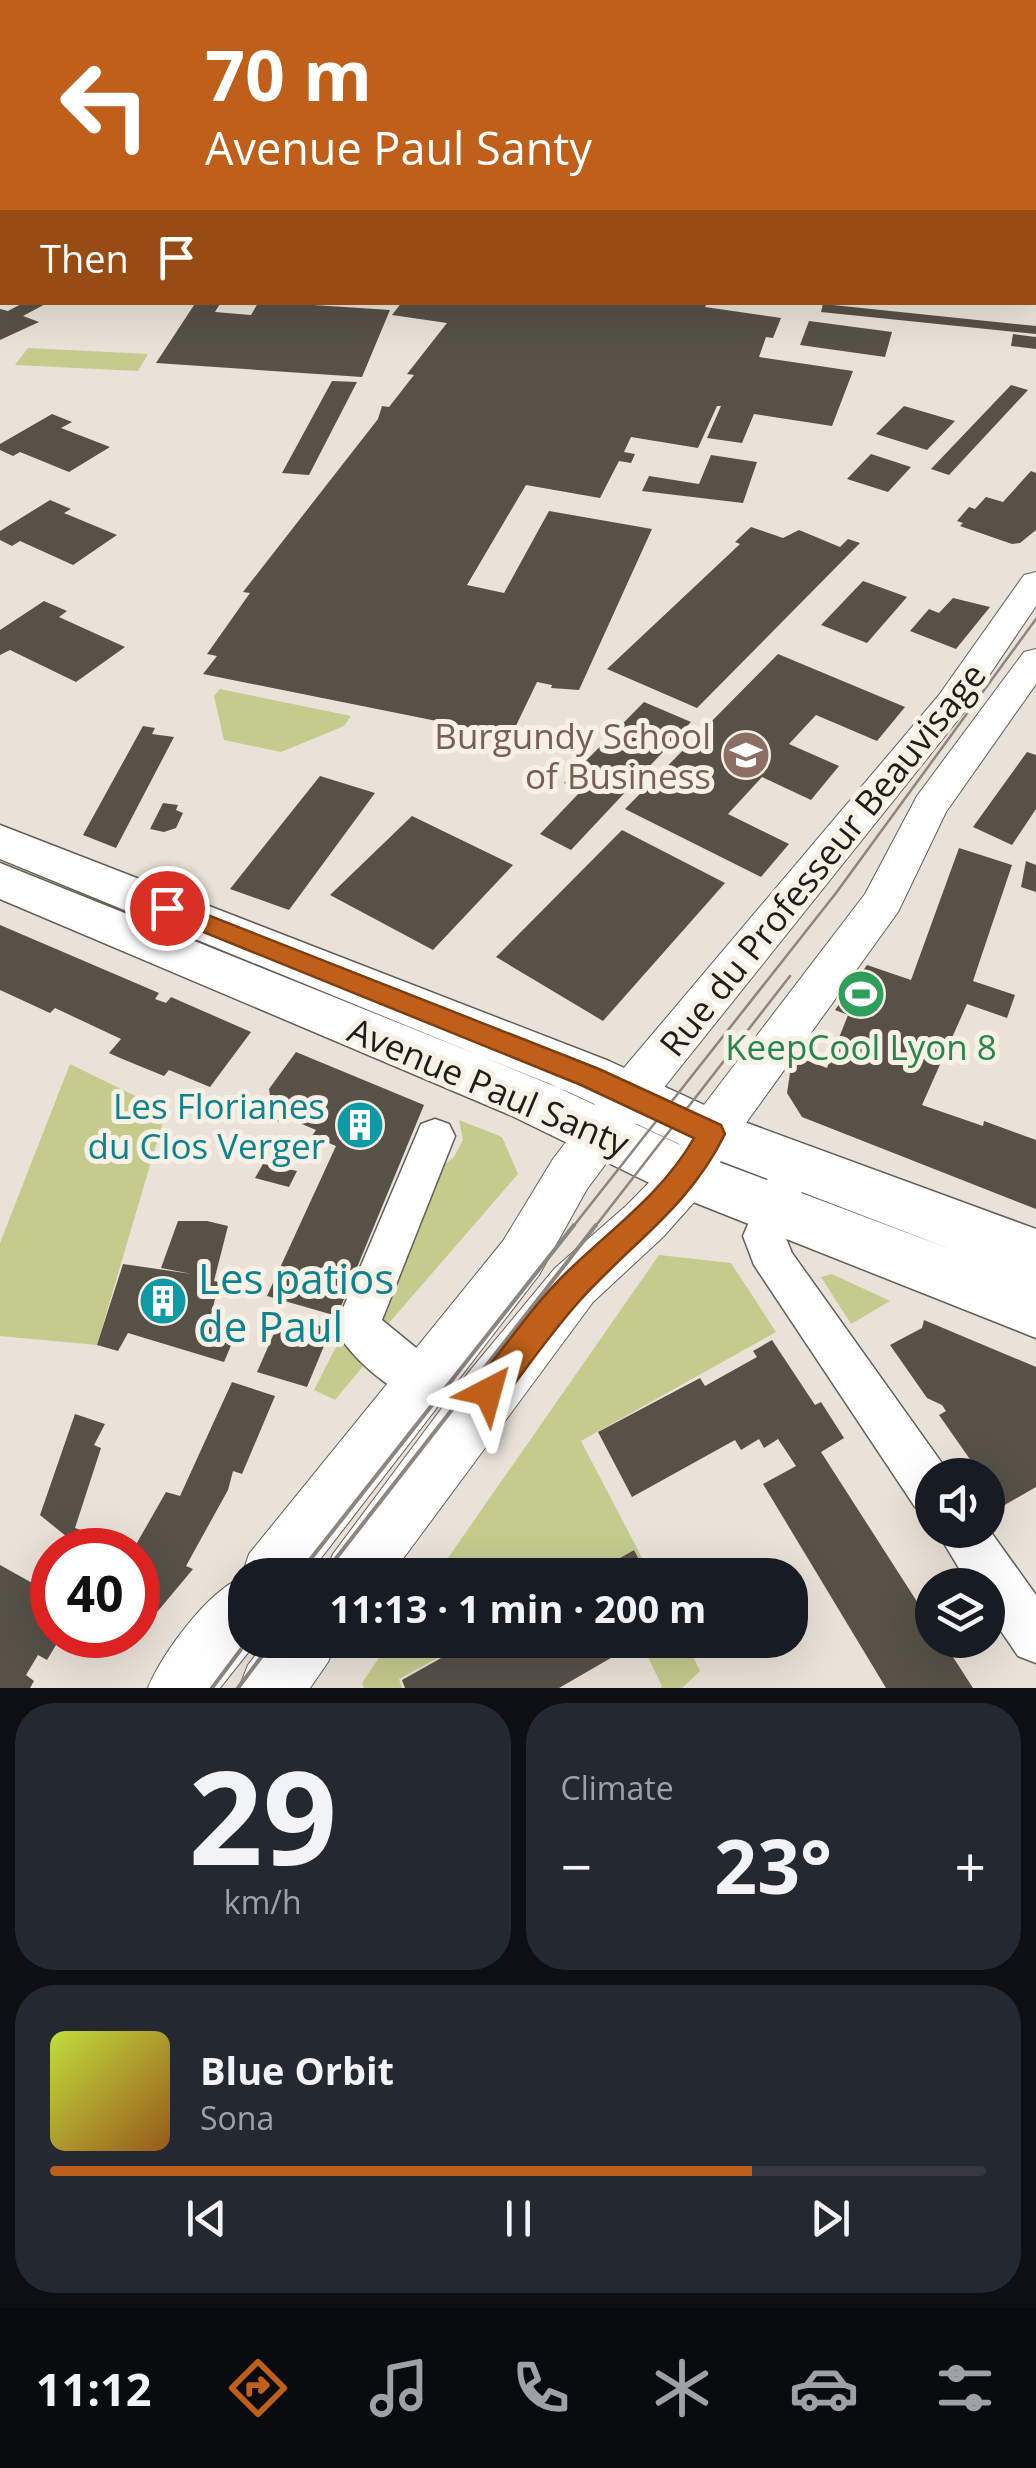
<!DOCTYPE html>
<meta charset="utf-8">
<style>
:root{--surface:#171b24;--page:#242831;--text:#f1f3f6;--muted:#9ea1a6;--line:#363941;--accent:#bf5f19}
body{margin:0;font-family:"Open Sans",sans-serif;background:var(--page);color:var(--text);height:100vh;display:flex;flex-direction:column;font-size:38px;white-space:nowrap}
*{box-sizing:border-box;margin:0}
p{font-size:32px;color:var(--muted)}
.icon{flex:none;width:55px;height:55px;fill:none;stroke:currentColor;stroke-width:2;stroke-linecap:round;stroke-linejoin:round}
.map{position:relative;height:1688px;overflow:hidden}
.side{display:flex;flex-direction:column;gap:15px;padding:15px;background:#0d0f14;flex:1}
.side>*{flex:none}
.top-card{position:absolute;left:0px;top:0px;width:1038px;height:305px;box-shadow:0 10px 40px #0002;background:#bf5f19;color:#fff;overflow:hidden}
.fabs{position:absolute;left:915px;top:1458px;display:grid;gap:20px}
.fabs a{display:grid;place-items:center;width:90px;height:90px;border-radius:50%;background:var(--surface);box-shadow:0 10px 40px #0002;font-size:50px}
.speed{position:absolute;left:30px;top:1528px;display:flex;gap:20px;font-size:50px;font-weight:700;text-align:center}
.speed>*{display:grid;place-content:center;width:130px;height:130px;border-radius:50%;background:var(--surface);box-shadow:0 10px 40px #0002;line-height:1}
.speed .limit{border:15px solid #d22;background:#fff;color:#111}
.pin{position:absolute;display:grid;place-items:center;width:85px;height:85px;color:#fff;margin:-42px;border:5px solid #fff;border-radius:50%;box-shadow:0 2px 10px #0007}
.me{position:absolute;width:110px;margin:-55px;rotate:39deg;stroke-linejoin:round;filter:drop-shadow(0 0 8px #0008)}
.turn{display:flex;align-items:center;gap:35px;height:210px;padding:0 40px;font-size:45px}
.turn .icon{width:130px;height:130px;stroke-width:2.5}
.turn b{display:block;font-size:70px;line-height:85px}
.then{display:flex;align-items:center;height:95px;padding:0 40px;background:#0003;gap:20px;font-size:38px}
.big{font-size:75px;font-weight:700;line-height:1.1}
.side .widget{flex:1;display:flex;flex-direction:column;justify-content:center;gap:15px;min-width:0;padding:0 35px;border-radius:40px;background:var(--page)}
.side .dial{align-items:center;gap:0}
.dial b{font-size:130px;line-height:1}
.song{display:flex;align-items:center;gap:30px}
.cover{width:120px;height:120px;border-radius:15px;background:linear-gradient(135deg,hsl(70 70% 55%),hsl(30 70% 35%))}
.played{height:10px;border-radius:5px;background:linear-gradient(90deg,var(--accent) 75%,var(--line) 75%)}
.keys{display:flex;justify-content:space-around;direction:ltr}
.heat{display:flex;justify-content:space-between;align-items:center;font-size:55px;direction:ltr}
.side .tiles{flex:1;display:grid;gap:15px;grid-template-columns:1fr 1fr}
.widget:last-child{grid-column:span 2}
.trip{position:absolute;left:228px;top:1558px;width:580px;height:100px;border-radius:40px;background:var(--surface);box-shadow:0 10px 40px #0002;font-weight:700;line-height:100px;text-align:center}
.dock{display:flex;height:160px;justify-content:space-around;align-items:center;background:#090b0e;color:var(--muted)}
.dock .icon{width:70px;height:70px}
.dock .current{color:var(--accent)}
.dock b{font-size:45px;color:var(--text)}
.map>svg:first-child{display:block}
.green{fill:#c4cb8d}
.building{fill:#575148}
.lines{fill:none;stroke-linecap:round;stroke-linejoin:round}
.minor-casing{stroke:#655e56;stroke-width:3}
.tertiary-casing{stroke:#655e56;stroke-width:2}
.secondary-casing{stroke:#655e56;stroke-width:3}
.minor{fill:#fff;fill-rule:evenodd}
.tertiary{fill:#fff;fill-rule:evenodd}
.secondary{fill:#fff;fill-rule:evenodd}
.tram-far1{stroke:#8c867f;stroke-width:2.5}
.tram{stroke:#8c867f;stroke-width:4}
.route{fill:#bf5f19;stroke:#7c3e10;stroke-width:2.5}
.labels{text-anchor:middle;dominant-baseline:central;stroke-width:10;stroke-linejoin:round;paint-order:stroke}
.education-label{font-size:35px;fill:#785e54;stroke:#f7f0e5;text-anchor:end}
.street-label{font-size:35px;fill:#1f1c19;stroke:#f7f0e5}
.leisure-label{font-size:35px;fill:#27864d;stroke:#f7f0e5}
.culture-label{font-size:35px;fill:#0d838f;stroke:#f7f0e5;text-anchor:end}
.near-culture-label{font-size:42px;fill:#0d838f;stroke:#f7f0e5;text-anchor:start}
</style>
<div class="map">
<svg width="1036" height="1688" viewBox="0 0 1036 1688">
<rect width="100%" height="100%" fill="#eae2d8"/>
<path class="green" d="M 28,348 L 148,354 L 138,371 L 15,365 Z
M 220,689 L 351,716 L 344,726 L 281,752 L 224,740 L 214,696 Z
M 70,1064 L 166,1111 L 97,1345 L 0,1336 L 0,1243 Z
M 459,1120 L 502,1137 L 518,1174 L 389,1323 L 373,1314 L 434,1173 L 454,1157 L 463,1140 Z
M 659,1255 L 731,1263 L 776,1332 L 581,1441 L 651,1575 L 647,1575 L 634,1550 L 589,1575 L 436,1575 Z
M 832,1274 L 890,1301 L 851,1324 L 821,1277 Z
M 341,1337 L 369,1359 L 335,1400 L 314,1390 Z
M 391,1640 L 471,1640 L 399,1679 L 402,1688 L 364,1688 L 362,1683 Z
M 685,1640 L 700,1671 L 682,1688 L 660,1688 L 662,1686 L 640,1641 Z"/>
<path class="building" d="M 25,302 L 49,302 L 23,316 L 39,322 L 0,340 L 0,309 L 8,311 Z
M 196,302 L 221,302 L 215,312 L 251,315 L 258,303 L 267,302 L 390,310 L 362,377 L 156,363 Z
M 402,302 L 708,302 L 705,307 L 781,318 L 773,338 L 766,337 L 759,357 L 853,371 L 832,426 L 754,414 L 742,443 L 707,438 L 721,406 L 717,406 L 698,448 L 631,437 L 624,452 L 635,454 L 631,463 L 619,461 L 600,498 L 526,485 L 467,585 L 504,593 L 549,511 L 652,529 L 579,690 L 551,688 L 552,685 L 537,682 L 511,736 L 203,674 L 217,656 L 207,654 L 250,593 L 243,592 L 378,419 L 382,406 L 389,407 L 414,375 L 407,374 L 447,323 L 392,315 Z
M 823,304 L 1036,326 L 1036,334 L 821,312 Z
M 809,321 L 892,332 L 885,357 L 800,345 Z
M 1013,334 L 1036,337 L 1036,349 L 1011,346 Z
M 332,381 L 357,382 L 309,475 L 282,473 Z
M 1011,385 L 1028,390 L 949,475 L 931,469 Z
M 904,406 L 955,421 L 927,450 L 876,434 Z
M 52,414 L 72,422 L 61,428 L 110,447 L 69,472 L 20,452 L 13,456 L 0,450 L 0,444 Z
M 871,454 L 911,467 L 888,492 L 847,479 Z
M 711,455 L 757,462 L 743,503 L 642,491 L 649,476 L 699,484 Z
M 1031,471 L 1036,473 L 1036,530 L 1020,543 L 1012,544 L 960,526 L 963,523 L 957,521 L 969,507 L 975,509 L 986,497 L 1003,502 Z
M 50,500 L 71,509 L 64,513 L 117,535 L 73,565 L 20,541 L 12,546 L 0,540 L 0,531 Z
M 751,527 L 783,538 L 799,530 L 840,547 L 848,539 L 860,543 L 697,708 L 607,669 L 740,544 L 735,542 Z
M 863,581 L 907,597 L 867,643 L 821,625 Z
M 953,598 L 990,607 L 956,649 L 910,631 L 929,609 L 939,613 Z
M 44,601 L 67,611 L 59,617 L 125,647 L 76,682 L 10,650 L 0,655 L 0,630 Z
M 778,654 L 905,707 L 877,741 L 816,715 L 789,744 L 839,766 L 811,800 L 762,777 L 728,814 L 789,844 L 761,877 L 625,809 Z
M 644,702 L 691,722 L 571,850 L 540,834 L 581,791 L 564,783 Z
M 143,726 L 155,728 L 152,734 L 174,737 L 116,848 L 83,835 Z
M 1027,752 L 1036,755 L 1036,809 L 1012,845 L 973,827 Z
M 320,776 L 375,793 L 289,910 L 230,889 Z
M 163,803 L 178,805 L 176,810 L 183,813 L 176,828 L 164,832 L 150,829 Z
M 412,816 L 513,865 L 433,950 L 330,895 Z
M 622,830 L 725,883 L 603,1021 L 496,957 Z
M 959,848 L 1012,865 L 973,981 L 1015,995 L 1007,1018 L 967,1004 L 922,1105 L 983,1126 L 984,1121 L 1036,1140 L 1036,1209 L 802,1117 L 787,1093 L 790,1073 L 800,1058 L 827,1068 L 848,1015 L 835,1010 L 867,965 L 911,980 Z
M 1026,861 L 1036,865 L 1036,892 L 1021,887 Z
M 0,925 L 159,993 L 155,999 L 166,1003 L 171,997 L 251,1032 L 210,1087 L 169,1070 L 164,1076 L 120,1058 L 109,1053 L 121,1039 L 55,1008 L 50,1013 L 0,990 Z
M 296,1052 L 424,1105 L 337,1316 L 267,1296 L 336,1146 L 312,1136 L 316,1130 L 290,1119 L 286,1124 L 274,1120 L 269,1089 Z
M 263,1164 L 297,1171 L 289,1187 L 255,1178 Z
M 178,1221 L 207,1221 L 228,1226 L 214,1281 L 219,1282 L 210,1320 L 239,1327 L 224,1362 L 128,1333 L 118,1351 L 97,1345 L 123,1264 L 192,1274 L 161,1268 Z
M 282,1315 L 331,1329 L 307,1387 L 257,1372 Z
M 924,1320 L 1036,1367 L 1036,1487 L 1003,1506 L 988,1484 L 988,1475 L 981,1475 L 939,1415 L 946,1411 L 942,1405 L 927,1398 L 890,1345 L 922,1328 Z
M 772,1340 L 815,1405 L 821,1402 L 844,1438 L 821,1452 L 932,1625 L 932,1640 L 942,1640 L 973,1688 L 886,1688 L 763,1484 L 796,1466 L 778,1439 L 764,1448 L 759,1439 L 741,1450 L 735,1440 L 632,1497 L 598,1432 L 700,1378 L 705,1386 L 757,1357 L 753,1351 Z
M 232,1382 L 275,1396 L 242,1474 L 233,1471 L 228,1490 L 186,1566 L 193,1569 L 158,1611 L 138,1594 L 138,1550 L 83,1550 L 40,1515 L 75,1414 L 105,1424 L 94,1445 L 101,1448 L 75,1528 L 134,1548 L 166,1492 L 180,1496 Z
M 634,1550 L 647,1575 L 590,1575 Z
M 0,1565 L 52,1594 L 52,1635 L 62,1635 L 47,1660 L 38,1655 L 26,1675 L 34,1681 L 30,1688 L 0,1688 Z
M 473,1640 L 642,1640 L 559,1688 L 405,1688 L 402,1680 Z"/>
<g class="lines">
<g class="minor-casing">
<path id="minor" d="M 577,0 L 603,0 L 605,2 L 579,2 Z
M 830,0 L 855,0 L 857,2 L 832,2 Z
M 1035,76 L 1036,76 L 1036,86 L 1035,86 Z
M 1035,221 L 1036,221 L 1036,233 L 1035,233 Z
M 435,1119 L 449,1124 L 455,1136 L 382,1320 L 437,1365 L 443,1381 L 437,1397 L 421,1403 C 391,1391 348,1357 335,1327 L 421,1124 Z
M 782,1173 L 796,1178 L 802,1191 L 785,1236 L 792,1253 L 949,1473 L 932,1475 L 932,1513 L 915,1507 L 754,1265 L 743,1236 L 768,1178 Z
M 988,1528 L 1036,1595 L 1036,1663 L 1018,1656 L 988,1612 L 988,1585 L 969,1585 L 936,1530 Z"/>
</g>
<g class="tertiary-casing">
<path id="tertiary" d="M 1036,572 L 1036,606 L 965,711 L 646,1110 L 587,1189 L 539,1275 L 308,1575 L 245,1575 L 245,1640 L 258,1640 L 220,1688 L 148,1688 C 162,1654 207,1592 241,1578 L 249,1554 L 503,1241 L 553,1159 L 612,1082 L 939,695 L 1024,575 Z
M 1036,649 L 1036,684 L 946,812 L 898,912 L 728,1148 L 705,1190 L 663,1237 L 593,1302 L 391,1575 L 324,1575 L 333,1554 L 468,1373 L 555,1268 L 627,1205 L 671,1160 L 694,1118 L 865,894 L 917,796 L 1024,652 Z
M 267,1640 L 337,1640 L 328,1662 L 310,1688 L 239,1688 L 248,1665 Z"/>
</g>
<g class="secondary-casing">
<path id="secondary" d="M 285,0 L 314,0 L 315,2 L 287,2 Z
M 340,0 L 369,0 L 370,2 L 342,2 Z
M 1035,146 L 1036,146 L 1036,161 L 1035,161 Z
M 0,825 L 609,1061 L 728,1116 L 1036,1229 L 1036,1338 L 668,1192 L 510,1115 L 0,899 L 0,863 L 548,1083 L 708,1158 L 953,1250 L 692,1150 L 571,1093 L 0,859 Z"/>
</g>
<use href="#minor" class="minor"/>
<use href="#tertiary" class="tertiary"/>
<use href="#secondary" class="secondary"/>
<path class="tram-far1" d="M 328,0 L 340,2
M 572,1228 L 836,893 L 1036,619
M 594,1228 L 790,976"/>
<path class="tram" d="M 298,1575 L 574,1225
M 323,1575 L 596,1225
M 212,1688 L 248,1640
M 238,1688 L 274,1640"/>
</g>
<path class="route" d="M 167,899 L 599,1069 L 721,1125 L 725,1134 C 690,1205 637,1239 585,1295 C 554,1328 527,1368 499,1404 L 488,1408 L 477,1404 L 472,1392 L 477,1381 C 506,1346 533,1305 566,1273 C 611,1229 662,1194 694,1138 L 581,1085 L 159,914 L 155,908 L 159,901 Z"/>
<defs>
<g id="university-disc" transform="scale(2.5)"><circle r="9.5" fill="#8d6e63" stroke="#f7f0e5"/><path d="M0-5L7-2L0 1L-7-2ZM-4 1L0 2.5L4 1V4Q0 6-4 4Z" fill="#fff"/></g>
<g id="stadium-disc" transform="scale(2.5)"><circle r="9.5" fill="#2e9e5b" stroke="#f7f0e5"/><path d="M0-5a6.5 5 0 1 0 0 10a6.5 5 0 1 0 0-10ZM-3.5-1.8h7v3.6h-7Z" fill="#fff"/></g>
<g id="building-disc" transform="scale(2.5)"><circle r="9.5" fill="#0f9aa8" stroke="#f7f0e5"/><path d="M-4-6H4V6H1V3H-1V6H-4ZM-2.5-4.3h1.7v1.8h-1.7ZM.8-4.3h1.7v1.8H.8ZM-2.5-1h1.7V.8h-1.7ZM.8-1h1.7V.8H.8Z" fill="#fff"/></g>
</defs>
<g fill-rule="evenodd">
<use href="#university-disc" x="746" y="755"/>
<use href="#stadium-disc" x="861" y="994"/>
<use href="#building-disc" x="360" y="1125"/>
<use href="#building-disc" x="163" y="1301"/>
</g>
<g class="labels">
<g class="education-label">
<text x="711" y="735">Burgundy School<tspan x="711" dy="40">of Business</tspan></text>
</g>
<g class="street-label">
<text transform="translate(822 859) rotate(-51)">Rue du Professeur Beauvisage</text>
<text transform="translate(489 1086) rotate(23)">Avenue Paul Santy</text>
</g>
<g class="leisure-label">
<text x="861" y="1046">KeepCool Lyon 8</text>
</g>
<g class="culture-label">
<text x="325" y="1105">Les Florianes<tspan x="325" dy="40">du Clos Verger</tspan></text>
</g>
<g class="near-culture-label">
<text x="198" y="1277">Les patios<tspan x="198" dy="48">de Paul</tspan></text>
</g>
</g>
</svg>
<div class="fabs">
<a><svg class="icon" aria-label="sound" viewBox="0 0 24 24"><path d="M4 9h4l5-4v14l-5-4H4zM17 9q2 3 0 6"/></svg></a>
<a><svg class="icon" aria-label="layers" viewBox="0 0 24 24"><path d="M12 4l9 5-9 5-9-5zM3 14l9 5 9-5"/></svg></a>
</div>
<div class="speed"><div class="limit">40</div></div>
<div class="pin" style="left:167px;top:908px;background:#d93025"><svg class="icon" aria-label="arrive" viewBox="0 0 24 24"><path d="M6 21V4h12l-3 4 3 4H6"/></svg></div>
<svg class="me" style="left:488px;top:1392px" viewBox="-20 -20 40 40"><path d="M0-17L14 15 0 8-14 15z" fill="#bf5f19" stroke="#fff" stroke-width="4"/></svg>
<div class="trip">11:13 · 1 min · 200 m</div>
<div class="top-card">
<div class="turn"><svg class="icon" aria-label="left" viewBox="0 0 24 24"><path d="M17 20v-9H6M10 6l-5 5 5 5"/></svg><div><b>70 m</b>Avenue Paul Santy</div></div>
<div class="then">Then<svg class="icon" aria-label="arrive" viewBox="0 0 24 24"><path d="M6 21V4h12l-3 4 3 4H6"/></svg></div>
</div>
</div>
<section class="side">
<div class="tiles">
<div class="widget dial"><b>29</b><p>km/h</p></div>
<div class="widget"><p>Climate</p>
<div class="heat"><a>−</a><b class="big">23°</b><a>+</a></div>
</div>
<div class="widget">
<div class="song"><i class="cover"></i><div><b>Blue Orbit</b><p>Sona</p></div></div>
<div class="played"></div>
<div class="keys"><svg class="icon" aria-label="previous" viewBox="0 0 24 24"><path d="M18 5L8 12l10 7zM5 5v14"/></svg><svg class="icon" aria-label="pause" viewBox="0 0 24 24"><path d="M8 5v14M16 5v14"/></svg><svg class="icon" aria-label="next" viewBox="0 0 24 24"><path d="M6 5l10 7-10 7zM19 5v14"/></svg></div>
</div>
</div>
</section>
<nav class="dock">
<b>11:12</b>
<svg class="icon current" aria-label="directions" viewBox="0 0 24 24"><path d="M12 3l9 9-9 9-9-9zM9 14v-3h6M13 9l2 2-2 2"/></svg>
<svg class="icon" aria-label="music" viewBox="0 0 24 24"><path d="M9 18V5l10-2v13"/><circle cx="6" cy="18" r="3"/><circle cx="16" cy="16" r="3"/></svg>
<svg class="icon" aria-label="phone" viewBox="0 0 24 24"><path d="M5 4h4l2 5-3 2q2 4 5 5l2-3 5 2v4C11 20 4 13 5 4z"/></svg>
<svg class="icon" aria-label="climate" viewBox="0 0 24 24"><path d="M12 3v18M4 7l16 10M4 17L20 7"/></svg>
<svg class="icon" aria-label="car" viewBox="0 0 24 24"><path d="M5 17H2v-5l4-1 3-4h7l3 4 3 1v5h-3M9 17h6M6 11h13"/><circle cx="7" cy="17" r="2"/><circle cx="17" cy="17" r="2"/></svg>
<svg class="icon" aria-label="filters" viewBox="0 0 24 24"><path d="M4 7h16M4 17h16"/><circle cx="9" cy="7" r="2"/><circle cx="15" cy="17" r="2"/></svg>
</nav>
